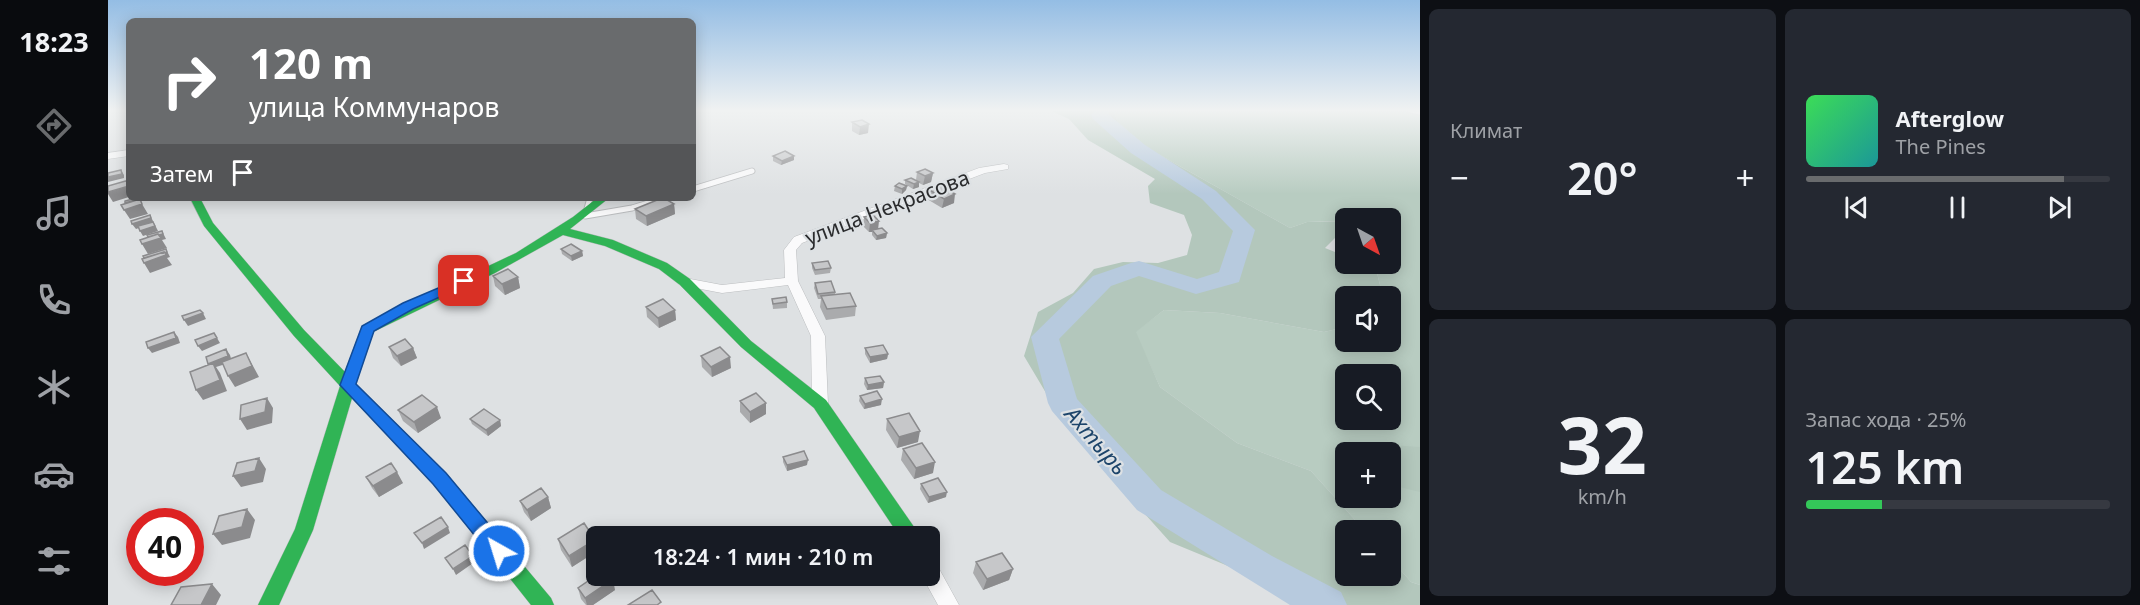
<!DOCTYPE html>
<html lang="ru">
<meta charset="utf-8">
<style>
:root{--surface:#171b24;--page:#242831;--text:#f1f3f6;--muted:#9ea1a6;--line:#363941;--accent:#696b6d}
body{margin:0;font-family:"Noto Sans",sans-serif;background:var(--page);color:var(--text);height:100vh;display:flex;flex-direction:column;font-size:22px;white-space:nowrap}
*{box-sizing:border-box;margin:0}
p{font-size:20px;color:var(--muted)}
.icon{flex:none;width:33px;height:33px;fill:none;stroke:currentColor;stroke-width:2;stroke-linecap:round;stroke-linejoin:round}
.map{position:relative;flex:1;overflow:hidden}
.sheet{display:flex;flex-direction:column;gap:9px;padding:9px;background:#0d0f14;width:720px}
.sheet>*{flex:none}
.hud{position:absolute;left:18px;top:18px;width:570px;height:183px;border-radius:9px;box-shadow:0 3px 15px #0003;background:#696b6d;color:#fff;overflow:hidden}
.needle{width:39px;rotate:140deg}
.buttons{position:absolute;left:1227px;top:208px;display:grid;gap:12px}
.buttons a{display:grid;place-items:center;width:66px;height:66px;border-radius:9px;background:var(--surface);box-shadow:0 3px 15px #0003;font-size:30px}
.speed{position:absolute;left:18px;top:508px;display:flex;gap:12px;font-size:30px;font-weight:700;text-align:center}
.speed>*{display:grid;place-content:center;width:78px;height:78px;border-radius:50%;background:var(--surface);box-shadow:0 3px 15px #0003;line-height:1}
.speed .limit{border:9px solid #d22;background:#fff;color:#111}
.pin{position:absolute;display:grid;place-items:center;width:51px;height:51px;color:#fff;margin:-26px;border-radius:12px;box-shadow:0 3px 9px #0006}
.me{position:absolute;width:66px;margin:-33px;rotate:321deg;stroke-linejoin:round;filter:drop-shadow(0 0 4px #0008)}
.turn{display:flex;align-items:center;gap:21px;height:126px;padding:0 24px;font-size:27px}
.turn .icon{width:78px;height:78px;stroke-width:2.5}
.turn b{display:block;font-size:42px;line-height:51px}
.then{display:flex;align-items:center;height:57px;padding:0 24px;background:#0003;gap:12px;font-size:22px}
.big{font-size:45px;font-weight:600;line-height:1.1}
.sheet .tile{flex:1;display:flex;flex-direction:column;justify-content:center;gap:9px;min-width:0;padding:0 21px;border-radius:9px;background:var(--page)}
.sheet .dial{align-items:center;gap:0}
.dial b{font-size:78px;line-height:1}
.song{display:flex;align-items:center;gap:18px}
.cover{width:72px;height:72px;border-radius:9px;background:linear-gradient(135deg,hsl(130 70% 55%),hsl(180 70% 35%))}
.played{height:6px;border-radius:3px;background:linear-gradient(90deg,var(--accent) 85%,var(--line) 85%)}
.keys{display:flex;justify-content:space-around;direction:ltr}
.heat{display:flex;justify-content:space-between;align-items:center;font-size:33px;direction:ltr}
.charge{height:9px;border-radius:4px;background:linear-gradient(90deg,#34c759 25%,var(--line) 0)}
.sheet .tiles{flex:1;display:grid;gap:9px;grid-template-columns:repeat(2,1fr)}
.trip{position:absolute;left:478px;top:526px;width:354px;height:60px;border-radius:9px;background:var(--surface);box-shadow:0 3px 15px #0003;font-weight:600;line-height:60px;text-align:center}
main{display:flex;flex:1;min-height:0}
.dock{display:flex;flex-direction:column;width:108px;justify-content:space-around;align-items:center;background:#090b0e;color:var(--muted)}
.dock .icon{width:42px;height:42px}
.dock .current{color:var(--accent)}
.dock b{font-size:27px;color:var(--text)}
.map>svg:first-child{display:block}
.green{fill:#b8ccc1;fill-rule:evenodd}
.forest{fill:#b3c7bc}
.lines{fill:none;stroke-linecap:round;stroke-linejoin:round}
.river{fill:#b7cade;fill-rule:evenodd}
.lane-casing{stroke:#bbbdbf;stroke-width:7}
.street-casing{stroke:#bbbdbf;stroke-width:1}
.fast-casing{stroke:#bbbdbf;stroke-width:1}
.lane{stroke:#fafafb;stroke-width:5}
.street{fill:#fafafb;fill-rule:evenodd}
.fast{fill:#30b455;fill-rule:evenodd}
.wall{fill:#aaabad}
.shaded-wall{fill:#8b8b8d}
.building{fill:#c6c7c9;stroke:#8b8b8d;stroke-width:1.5}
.route{fill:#1a73e8;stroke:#114b97;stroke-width:1.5}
.labels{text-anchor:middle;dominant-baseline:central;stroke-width:4.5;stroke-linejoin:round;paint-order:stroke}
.street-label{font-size:21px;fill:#2a2b2d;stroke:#dde1e4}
.water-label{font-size:22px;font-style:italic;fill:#1c446a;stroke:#dde1e4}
</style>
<main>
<nav class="dock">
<b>18:23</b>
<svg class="icon current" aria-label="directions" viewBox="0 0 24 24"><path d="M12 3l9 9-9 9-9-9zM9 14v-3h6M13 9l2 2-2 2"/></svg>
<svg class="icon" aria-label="music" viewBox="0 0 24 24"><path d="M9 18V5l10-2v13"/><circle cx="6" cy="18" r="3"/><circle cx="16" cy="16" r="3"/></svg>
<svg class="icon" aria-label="phone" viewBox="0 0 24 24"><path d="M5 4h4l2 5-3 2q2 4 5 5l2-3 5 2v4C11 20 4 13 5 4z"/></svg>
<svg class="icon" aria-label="climate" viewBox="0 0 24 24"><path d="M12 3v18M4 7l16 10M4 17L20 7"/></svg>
<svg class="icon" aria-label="car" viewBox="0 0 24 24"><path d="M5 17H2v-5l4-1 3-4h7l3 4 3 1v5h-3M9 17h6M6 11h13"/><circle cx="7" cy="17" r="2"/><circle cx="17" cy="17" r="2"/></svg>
<svg class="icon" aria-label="filters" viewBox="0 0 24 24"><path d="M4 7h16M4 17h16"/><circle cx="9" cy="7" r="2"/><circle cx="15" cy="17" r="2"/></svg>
</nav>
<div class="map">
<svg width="1312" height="605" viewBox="0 0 1312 605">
<rect width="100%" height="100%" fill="#dee1e3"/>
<path class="green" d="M 1005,110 L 1312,110 L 1312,585 L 1303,582 L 1283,559 L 1282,531 L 1257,531 L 1203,471 L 1129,443 L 1052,387 L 1027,332 L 1056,310 L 1112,313 L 1216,332 L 1237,327 L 1238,342 L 1282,342 L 1282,297 L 1275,297 L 1268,269 L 1256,264 L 1282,264 L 1282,219 L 1199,222 L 1182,228 L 1036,146 L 1010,122 ZM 1238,375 L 1282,375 L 1282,420 L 1238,420 ZM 1238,453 L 1282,453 L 1282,498 L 1238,498 Z"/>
<path class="forest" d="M 941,110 L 1005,110 L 1010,122 L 1036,146 L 1182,228 L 1199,222 L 1237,221 L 1235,230 L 1217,248 L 1237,256 L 1238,264 L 1256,264 L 1268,269 L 1275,297 L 1238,297 L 1237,327 L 1216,332 L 1112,313 L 1056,310 L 1028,332 L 1052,387 L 1129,443 L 1203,471 L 1257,531 L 1238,531 L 1238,576 L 1282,576 L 1283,559 L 1303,582 L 1312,585 L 1312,605 L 1186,605 L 1154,580 L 1062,542 L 994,466 L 944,403 L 916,356 L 930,312 L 965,293 L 986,269 L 1015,262 L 1050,263 L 1079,255 L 1084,235 L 1076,215 L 1042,203 L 1040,186 L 1047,179 L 980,140 L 961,119 Z
M 1281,445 L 1312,447 L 1312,492 L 1283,485 L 1282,453 L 1267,453 Z"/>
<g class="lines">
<path class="river" d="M 987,110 L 1003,110 L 1000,114 L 1037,145 L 1108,191 L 1147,230 L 1131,282 L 1088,294 L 1031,276 L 1003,286 L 951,339 L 969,399 L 1053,490 L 1164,556 L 1233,592 L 1239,605 L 1182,605 L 1029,510 L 944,411 L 940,403 L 923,337 L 985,276 L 1023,263 L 1031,261 L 1089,279 L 1111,272 L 1125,231 L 1094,199 L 1023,153 L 985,119 L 983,115 Z"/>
<g class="lane-casing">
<path id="lane" d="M 1303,110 L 1312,112
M 585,189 L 644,171
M 482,198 L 477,216 L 524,208 L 557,198"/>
</g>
<g class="street-casing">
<path id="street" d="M 21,150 L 21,156 L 0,159 L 0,153 Z
M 896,164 L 900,165 L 900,169 L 877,173 L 694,243 L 688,250 L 690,281 L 717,336 L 720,404 L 718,408 L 712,410 L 706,408 L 704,404 L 703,336 L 680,285 L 614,293 L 572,285 L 570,282 L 577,278 L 614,285 L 677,278 L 676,250 L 686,237 L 871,168 Z
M 822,562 L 829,565 L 851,605 L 830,605 L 814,576 L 822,576 Z"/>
</g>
<g class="fast-casing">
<path id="fast" d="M 82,198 L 92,198 L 105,223 L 196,330 L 237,372 L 254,326 L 408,253 L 465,217 L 489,198 L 501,198 L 462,229 L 505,240 L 559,263 L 582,279 L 643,341 L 718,400 L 813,537 L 792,537 L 706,408 L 633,347 L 572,285 L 551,269 L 497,246 L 455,235 L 387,273 L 265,332 L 248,384 L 338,473 L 443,598 L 446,605 L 423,605 L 326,483 L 244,398 L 205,530 L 171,605 L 150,605 L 187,529 L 232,386 L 186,336 L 96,226 Z"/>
</g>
<use href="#lane" class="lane"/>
<use href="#street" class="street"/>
<use href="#fast" class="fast"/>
</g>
<path class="wall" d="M 744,122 L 760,133 L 751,135 L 744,131 Z
M 665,156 L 686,160 L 673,165 L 665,161 Z
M 809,172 L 825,173 L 823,182 L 815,185 L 811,183 L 811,187 L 805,189 L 797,184 L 797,180 L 808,180 Z
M 787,186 L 799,186 L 798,190 L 794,194 L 786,191 Z
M 820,189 L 846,203 L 834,208 L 819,199 Z
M 566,204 L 567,214 L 539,226 L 528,219 L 527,209 Z
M 756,217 L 770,229 L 779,233 L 778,238 L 768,240 L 764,235 L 764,232 L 761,232 L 755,226 Z
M 453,249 L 474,251 L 475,256 L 464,261 L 454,254 Z
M 704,263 L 723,268 L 722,273 L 707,275 L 704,268 Z
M 385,276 L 410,277 L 412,288 L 397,295 L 387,286 Z
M 707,283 L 727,292 L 727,294 L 748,306 L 747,316 L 718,320 L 712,307 L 713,299 L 710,299 L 706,288 Z
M 664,299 L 679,302 L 679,308 L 665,309 Z
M 538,307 L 567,310 L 568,320 L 551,328 L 539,317 Z
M 281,347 L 305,348 L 309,358 L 293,366 L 285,358 Z
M 757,348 L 780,354 L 779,359 L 762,363 L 757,354 Z
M 593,356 L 623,368 L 604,377 L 594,367 Z
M 757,378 L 776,382 L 775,388 L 759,390 L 756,384 Z
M 752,396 L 773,405 L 756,409 L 751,401 Z
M 632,401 L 658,403 L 658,414 L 642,423 L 632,412 Z
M 290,410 L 333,418 L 310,433 L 295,421 Z
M 362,419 L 392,420 L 393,426 L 380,436 L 364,424 Z
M 779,419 L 810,442 L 789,448 L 778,430 Z
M 795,449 L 825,473 L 806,479 L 793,460 Z
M 675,457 L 699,465 L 679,471 L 675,462 Z
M 258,477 L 295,483 L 271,497 L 264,488 Z
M 813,484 L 838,497 L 820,503 L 812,489 Z
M 440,497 L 443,508 L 423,521 L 416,512 L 412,501 Z
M 450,539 L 489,546 L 489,551 L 464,567 L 453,550 Z
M 868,562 L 905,569 L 901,580 L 875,590 L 865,573 Z
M 470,588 L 507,590 L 485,605 L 478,605 L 473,599 Z"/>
<path class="shaded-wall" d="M 761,124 L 760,133 L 751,135 L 752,127 Z
M 686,156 L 686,160 L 673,165 L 674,161 Z
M 13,170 L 16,175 L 16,178 L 0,182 L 0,177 Z
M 825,173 L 823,182 L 815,185 L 817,176 Z
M 811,182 L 811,187 L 805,189 L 806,184 Z
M 21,186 L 21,197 L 5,202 L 0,194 L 0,192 Z
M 799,186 L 798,190 L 794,194 L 794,189 Z
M 847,194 L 846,203 L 834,208 L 836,199 Z
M 34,204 L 40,214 L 22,219 L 16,210 Z
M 566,204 L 567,214 L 539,226 L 538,216 Z
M 42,215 L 50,231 L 35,236 L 32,231 L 46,223 L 28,229 L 24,224 Z
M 771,221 L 770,230 L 764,230 L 764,232 L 761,232 L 762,223 Z
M 54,231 L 58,239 L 54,240 L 59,248 L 40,254 L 34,244 Z
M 779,233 L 778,238 L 768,240 L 769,236 Z
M 58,249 L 62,257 L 59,258 L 64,265 L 42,273 L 36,263 Z
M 474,251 L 475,256 L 464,261 L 463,256 Z
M 410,277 L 412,288 L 397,295 L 394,284 Z
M 567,310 L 568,320 L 551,328 L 550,318 Z
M 95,313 L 98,319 L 80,326 L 76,320 Z
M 66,332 L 70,337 L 72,343 L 44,353 L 40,348 Z
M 109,338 L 112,343 L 94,351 L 90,346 Z
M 305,348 L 309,358 L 293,366 L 289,356 Z
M 118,349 L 122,355 L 124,362 L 108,367 L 112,373 L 119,391 L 95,400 L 88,390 L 100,364 Z
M 138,353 L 151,377 L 127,387 L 120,376 Z
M 780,354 L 779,359 L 762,363 L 762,357 Z
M 622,357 L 623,368 L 604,377 L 603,367 Z
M 776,382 L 775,388 L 759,390 L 760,385 Z
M 159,398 L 165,408 L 164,423 L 139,430 L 132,419 Z
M 774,399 L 773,405 L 756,409 L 757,404 Z
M 658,403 L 658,414 L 642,423 L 642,412 Z
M 329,407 L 333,418 L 310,433 L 306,422 Z
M 392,420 L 393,426 L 380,436 L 378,430 Z
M 812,431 L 810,442 L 789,448 L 791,437 Z
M 151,458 L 158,469 L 155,482 L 133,487 L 125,476 Z
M 700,460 L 699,465 L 679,471 L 679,465 Z
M 827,462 L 825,473 L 806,479 L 808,468 Z
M 289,472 L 295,483 L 271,497 L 265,486 Z
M 839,492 L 838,497 L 820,503 L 821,497 Z
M 440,497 L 443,508 L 423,521 L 419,510 Z
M 139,509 L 147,520 L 142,538 L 114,545 L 105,534 Z
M 340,527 L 342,533 L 316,549 L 314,543 Z
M 487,540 L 489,551 L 464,567 L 461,556 Z
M 365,556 L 368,561 L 348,575 L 345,569 Z
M 905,569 L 901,580 L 875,590 L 879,579 Z
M 505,579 L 507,590 L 485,605 L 479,605 L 477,598 Z
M 104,584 L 113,595 L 108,605 L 93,605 Z"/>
<path class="building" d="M 754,120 L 761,124 L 752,127 L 744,122 Z
M 677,151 L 686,156 L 674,161 L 665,156 Z
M 817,169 L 825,173 L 817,176 L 809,172 Z
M 13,170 L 14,174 L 0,177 L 0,173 Z
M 803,178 L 811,182 L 806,184 L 797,180 Z
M 21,180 L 21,186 L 0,192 L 0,186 Z
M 791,183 L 799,186 L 794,189 L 787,186 Z
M 832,185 L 847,194 L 836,199 L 820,189 Z
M 28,198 L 31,199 L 17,203 L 17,201 Z
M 554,198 L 556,198 L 566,204 L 538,216 L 527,209 Z
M 32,199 L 34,204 L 16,210 L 13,205 Z
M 42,215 L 43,218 L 24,224 L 23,221 Z
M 765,215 L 771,221 L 762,223 L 756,217 Z
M 45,222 L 47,226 L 32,231 L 30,226 Z
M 774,228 L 779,233 L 769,236 L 764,230 Z
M 54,231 L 55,234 L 51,235 L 50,234 L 40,237 L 39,235 Z
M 50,234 L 53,238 L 34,244 L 32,240 Z
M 463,244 L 474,251 L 463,256 L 453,249 Z
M 58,249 L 59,252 L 56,253 L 56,252 L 36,258 L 35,256 Z
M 56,252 L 58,255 L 36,263 L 34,259 Z
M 720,261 L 723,268 L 707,270 L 704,263 Z
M 400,269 L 410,277 L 394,284 L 385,276 Z
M 723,281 L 727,292 L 710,294 L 707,283 Z
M 742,293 L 748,306 L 719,309 L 713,296 Z
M 678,297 L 679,302 L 665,304 L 664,299 Z
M 555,299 L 567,310 L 550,318 L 538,307 Z
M 92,310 L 95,313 L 76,320 L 74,316 Z
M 66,332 L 68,338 L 40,348 L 38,342 Z
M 106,333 L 109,338 L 90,346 L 87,340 Z
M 297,339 L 305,348 L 289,356 L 281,347 Z
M 775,345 L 780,354 L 762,357 L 757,348 Z
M 612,347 L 622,357 L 603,367 L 593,356 Z
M 118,349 L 120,356 L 100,364 L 98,357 Z
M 138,353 L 144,366 L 120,376 L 114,362 Z
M 105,363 L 112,380 L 88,390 L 82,372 Z
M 772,376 L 776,382 L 760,385 L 757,378 Z
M 769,391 L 774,399 L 757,404 L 752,396 Z
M 648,393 L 658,403 L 642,412 L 632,401 Z
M 314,395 L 329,407 L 306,422 L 290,410 Z
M 159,398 L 157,412 L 132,419 L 133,405 Z
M 376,409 L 392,420 L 378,430 L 362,419 Z
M 801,413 L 812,431 L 791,437 L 779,419 Z
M 814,443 L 827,462 L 808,468 L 795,449 Z
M 696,451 L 700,460 L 679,465 L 675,457 Z
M 151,458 L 147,471 L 125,476 L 129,463 Z
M 283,463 L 289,472 L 265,486 L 258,477 Z
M 830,478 L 839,492 L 821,497 L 813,484 Z
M 433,488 L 440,497 L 419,510 L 412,501 Z
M 139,509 L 134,527 L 105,534 L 111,516 Z
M 333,517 L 340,527 L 314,543 L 306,533 Z
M 476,523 L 487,540 L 461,556 L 450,539 Z
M 357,545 L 365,556 L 345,569 L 337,558 Z
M 894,553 L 905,569 L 879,579 L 868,562 Z
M 489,575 L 489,576 L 503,576 L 505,579 L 477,598 L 470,588 Z
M 104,584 L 93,605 L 63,605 L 73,587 Z
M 544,590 L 553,602 L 549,605 L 520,605 Z"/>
<linearGradient id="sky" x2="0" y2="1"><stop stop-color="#94bde4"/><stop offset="0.57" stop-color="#f0f2f2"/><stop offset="1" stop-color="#f0f2f2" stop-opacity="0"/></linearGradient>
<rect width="1312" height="194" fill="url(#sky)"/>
<path class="route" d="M 356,277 L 363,281 L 361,284 L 305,309 L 266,331 L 248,384 L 338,473 L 398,545 L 401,551 L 398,557 L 391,560 L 384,557 L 325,484 L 232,385 L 254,326 L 295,303 Z"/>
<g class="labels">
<g class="street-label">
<text transform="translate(779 207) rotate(-21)">улица Некрасова</text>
</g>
<g class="water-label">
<text transform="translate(989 440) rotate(49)">Ахтырь</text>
</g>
</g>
</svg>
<div class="buttons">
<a><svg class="needle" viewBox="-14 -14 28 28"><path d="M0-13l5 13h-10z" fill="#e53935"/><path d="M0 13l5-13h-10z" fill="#9ea1a6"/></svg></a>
<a><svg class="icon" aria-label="sound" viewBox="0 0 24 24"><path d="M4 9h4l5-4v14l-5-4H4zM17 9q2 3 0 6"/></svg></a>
<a><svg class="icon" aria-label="search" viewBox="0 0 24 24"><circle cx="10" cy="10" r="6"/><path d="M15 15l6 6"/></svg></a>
<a>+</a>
<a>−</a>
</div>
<div class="speed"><div class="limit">40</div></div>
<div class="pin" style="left:356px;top:281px;background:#d93025"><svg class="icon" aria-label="arrive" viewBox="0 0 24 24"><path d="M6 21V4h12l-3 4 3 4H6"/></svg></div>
<svg class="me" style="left:391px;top:551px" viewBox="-20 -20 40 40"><circle r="17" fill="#1a73e8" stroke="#fff" stroke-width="3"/><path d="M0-11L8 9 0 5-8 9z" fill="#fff"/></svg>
<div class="trip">18:24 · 1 мин · 210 m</div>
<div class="hud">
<div class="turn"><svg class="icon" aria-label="right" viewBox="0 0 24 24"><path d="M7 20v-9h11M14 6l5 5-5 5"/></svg><div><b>120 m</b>улица Коммунаров</div></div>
<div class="then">Затем<svg class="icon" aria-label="arrive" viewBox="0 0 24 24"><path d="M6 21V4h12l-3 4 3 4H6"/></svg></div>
</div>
</div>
<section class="sheet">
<div class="tiles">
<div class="tile"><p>Климат</p>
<div class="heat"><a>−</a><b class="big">20°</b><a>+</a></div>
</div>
<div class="tile">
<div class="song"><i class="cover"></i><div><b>Afterglow</b><p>The Pines</p></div></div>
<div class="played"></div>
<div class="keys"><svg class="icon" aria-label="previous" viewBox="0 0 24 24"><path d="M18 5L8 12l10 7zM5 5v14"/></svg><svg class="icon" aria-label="pause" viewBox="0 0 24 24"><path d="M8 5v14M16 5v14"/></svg><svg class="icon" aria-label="next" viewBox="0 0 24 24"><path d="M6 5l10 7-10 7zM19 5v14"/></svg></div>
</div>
<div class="tile dial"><b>32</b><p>km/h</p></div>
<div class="tile"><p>Запас хода · 25%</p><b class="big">125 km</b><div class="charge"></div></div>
</div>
</section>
</main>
